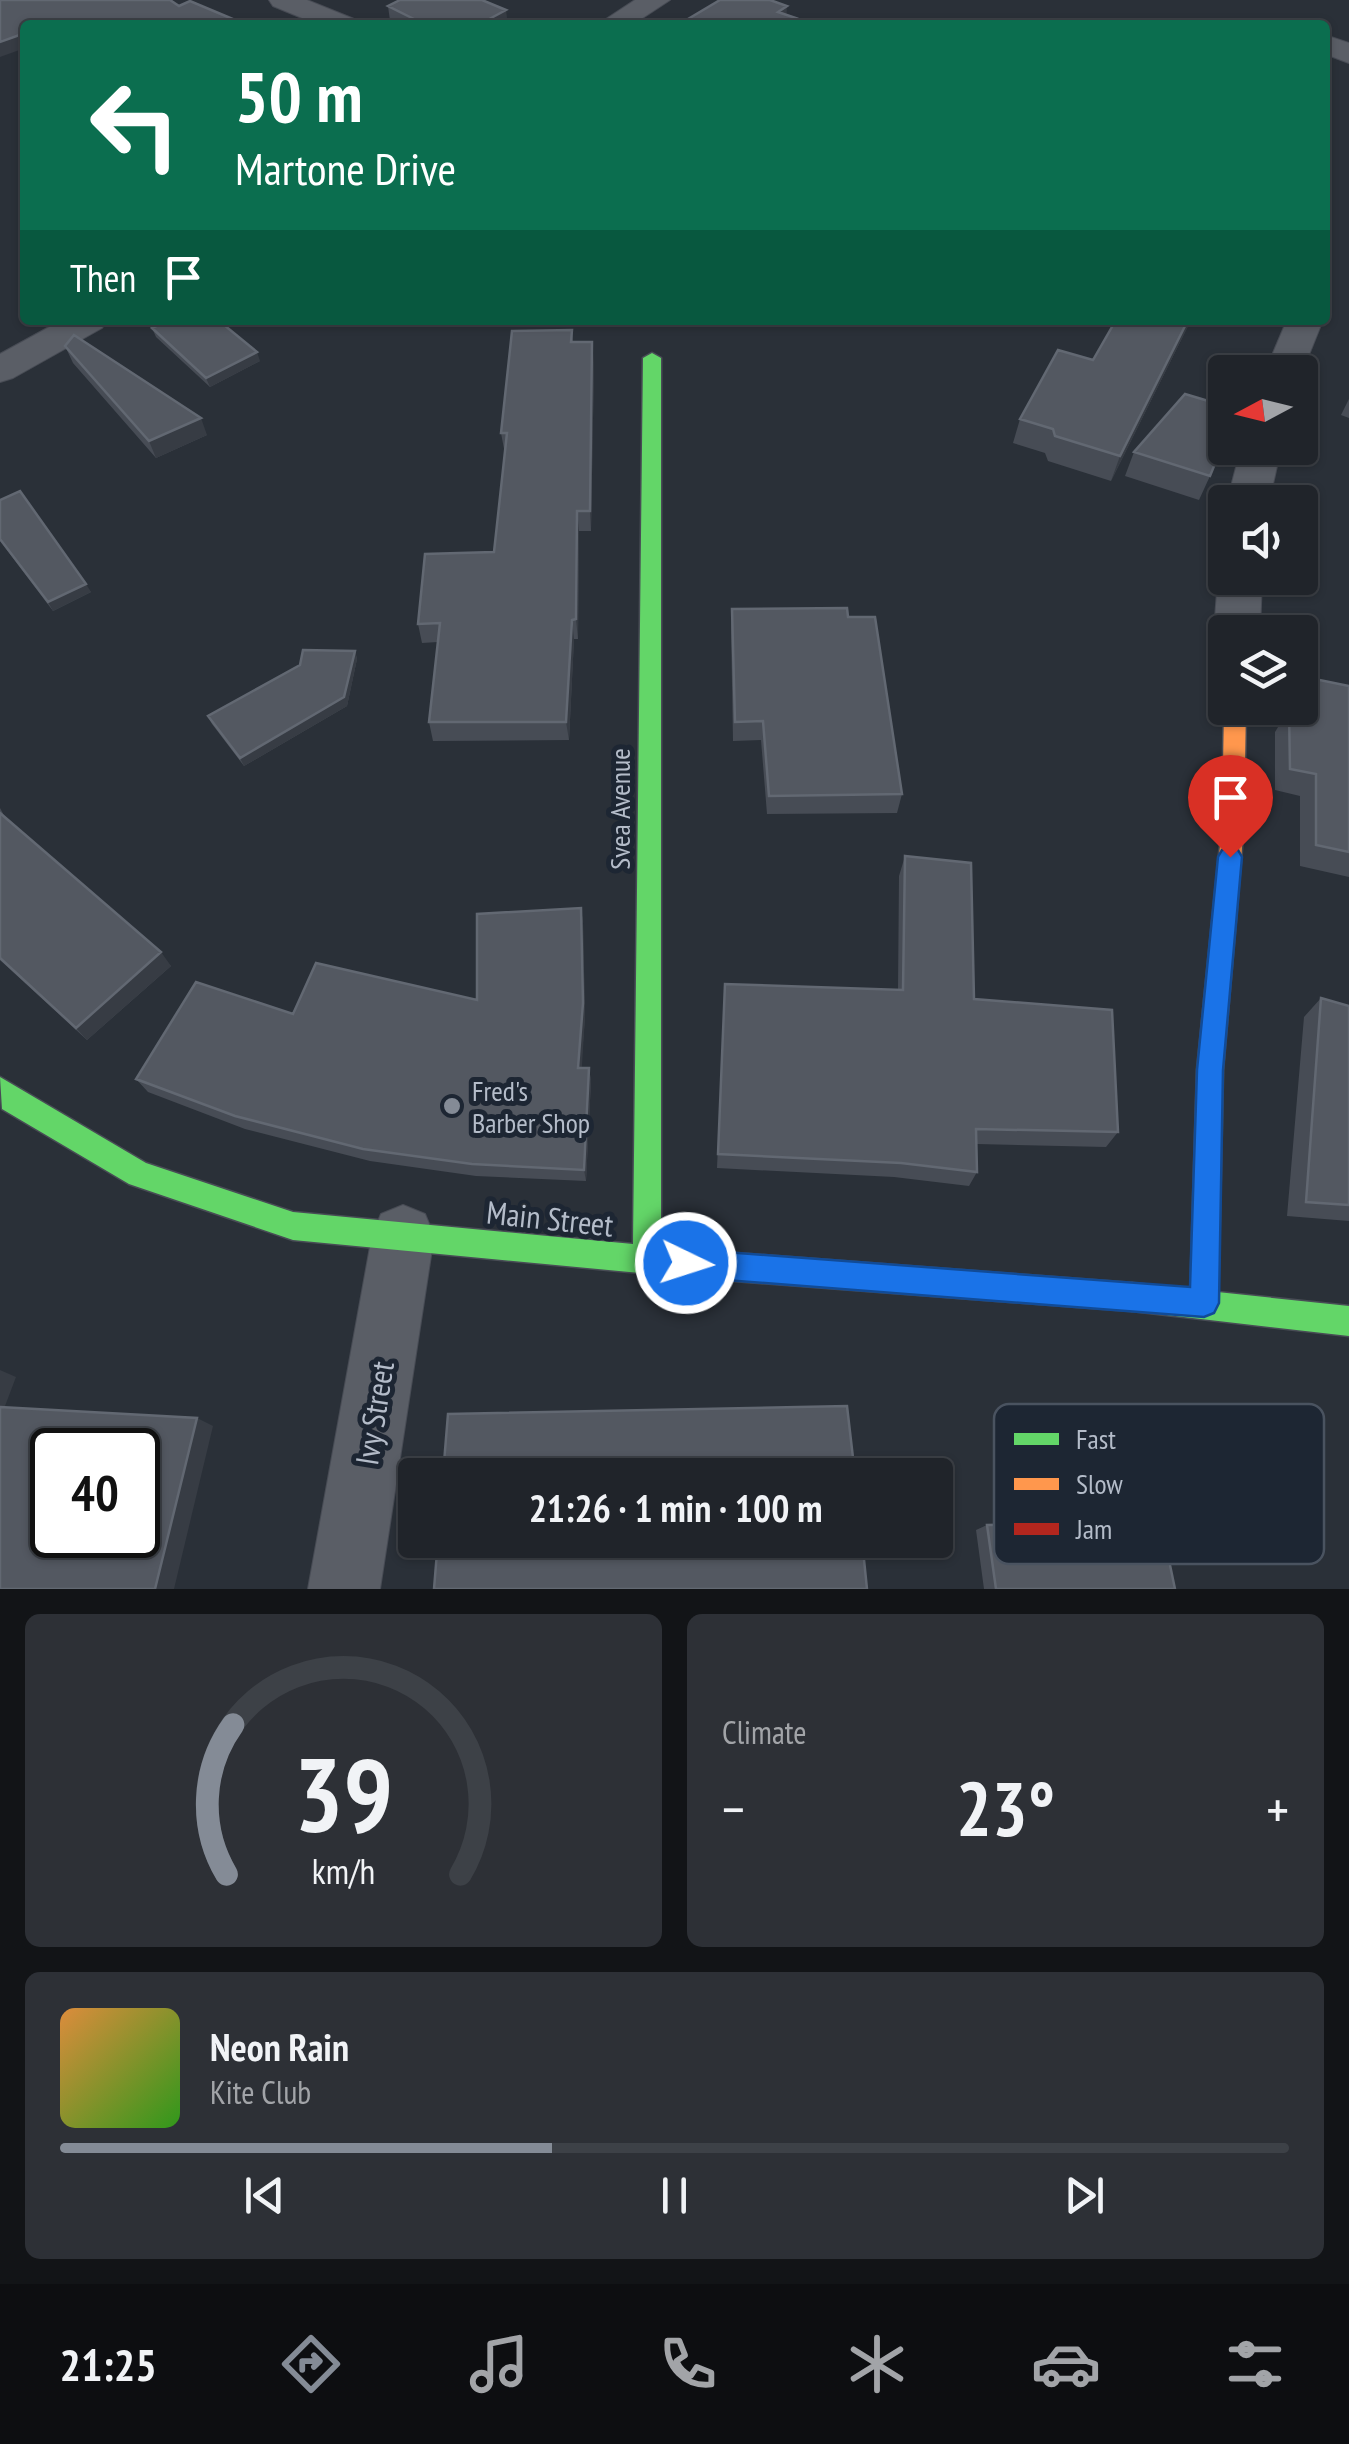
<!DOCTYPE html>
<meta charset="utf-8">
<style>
:root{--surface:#20242a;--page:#2d3036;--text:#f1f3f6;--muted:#a2a4a8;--line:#3d4147;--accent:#848b96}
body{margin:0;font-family:"PT Sans Narrow",sans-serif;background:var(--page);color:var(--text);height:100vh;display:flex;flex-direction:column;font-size:38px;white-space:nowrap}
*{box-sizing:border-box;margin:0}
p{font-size:32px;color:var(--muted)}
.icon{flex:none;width:55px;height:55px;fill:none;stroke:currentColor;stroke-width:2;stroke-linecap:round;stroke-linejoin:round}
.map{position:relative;height:1589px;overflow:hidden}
.sheet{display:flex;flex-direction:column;gap:25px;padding:25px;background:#121417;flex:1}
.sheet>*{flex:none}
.hud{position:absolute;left:20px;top:20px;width:1310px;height:305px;border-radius:10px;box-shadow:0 2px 8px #0004,0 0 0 2px var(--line);background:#0b6e4f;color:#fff;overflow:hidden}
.needle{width:65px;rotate:263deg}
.fabs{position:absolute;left:1208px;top:355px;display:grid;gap:20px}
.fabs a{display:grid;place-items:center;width:110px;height:110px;border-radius:10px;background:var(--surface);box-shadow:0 2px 8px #0004,0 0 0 2px var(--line);font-size:50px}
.speed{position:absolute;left:30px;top:1428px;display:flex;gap:20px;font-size:50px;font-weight:700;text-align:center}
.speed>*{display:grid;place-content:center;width:130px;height:130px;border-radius:50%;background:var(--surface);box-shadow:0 2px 8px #0004,0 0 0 2px var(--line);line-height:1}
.speed .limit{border:5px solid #111;border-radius:15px;background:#fff;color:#111}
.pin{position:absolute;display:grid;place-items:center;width:85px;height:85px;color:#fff;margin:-102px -42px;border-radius:50% 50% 50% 0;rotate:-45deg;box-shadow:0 0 10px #0007}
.pin .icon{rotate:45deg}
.me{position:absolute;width:110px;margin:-55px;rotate:94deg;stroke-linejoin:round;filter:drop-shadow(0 0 8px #0008)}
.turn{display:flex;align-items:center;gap:35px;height:210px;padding:0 50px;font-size:45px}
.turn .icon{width:130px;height:130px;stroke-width:2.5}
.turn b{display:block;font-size:70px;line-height:85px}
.then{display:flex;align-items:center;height:95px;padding:0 50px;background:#0003;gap:20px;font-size:38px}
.big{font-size:75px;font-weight:800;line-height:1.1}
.sheet .tile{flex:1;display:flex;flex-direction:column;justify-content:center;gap:15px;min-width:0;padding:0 35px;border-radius:15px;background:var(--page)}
.sheet .dial{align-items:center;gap:0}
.dial svg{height:260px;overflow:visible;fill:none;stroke:var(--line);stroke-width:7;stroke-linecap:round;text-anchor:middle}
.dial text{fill:var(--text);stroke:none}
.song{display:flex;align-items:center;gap:30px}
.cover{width:120px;height:120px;border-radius:15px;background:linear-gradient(135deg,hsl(30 70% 55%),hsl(110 70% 35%))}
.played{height:10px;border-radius:5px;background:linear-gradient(90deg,var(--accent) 40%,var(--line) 40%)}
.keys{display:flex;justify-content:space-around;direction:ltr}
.heat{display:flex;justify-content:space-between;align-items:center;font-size:55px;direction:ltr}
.sheet .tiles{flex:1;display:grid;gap:25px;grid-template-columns:1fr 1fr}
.tile:last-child{grid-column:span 2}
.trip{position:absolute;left:398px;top:1458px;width:555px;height:100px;border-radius:10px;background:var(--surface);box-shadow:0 2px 8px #0004,0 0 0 2px var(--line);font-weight:800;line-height:100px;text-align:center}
.dock{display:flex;height:160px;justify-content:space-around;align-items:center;background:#0d0e11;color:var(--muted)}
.dock .icon{width:70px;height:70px}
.dock .active{color:var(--accent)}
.dock b{font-size:45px;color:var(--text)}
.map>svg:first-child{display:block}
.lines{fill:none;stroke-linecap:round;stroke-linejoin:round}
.street-casing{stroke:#484c55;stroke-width:2}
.fast-casing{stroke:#484c55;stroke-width:3}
.slow-casing{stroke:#484c55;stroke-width:3}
.jam-casing{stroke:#484c55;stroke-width:3}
.street{fill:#5a5e66;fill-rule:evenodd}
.fast{fill:#63d668;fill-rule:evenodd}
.slow{fill:#ff974d;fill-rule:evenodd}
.jam{fill:#b3261e;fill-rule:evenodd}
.wall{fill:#474c55}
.shaded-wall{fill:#373c44}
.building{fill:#535861;stroke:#626872;stroke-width:2.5;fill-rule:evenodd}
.route{fill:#1a73e8;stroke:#114b97;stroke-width:2.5}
.poi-dot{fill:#848b96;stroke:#1d2633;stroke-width:4}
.labels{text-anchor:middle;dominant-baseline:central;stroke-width:10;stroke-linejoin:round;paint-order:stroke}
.street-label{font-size:28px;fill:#b4bcc9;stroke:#1d2633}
.poi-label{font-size:28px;fill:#b4bcc9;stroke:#1d2633;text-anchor:start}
.near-street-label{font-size:32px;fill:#b4bcc9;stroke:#1d2633}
.key{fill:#1d2633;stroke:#4a5360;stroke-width:2.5}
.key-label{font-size:28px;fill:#b4bcc9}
</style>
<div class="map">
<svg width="1349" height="1589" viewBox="0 0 1349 1589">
<rect width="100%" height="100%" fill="#2a3038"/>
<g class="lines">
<g class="street-casing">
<path id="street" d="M 269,0 L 307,0 L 354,19 L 358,25 L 319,25 L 273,6 Z
M 635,0 L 670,0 L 632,25 L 597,25 Z
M 1325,35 L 1349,43 L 1349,63 L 1325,54 Z
M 62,320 L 107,320 L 102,328 L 13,378 L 0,382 L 0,354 Z
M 1287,320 L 1323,320 L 1300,377 L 1300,372 L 1265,372 Z
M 1241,448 L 1281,448 L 1269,502 L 1227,502 Z
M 1224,567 L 1225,578 L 1262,578 L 1260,632 L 1225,632 L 1225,645 L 1214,632 L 1218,578 Z
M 403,1205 L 425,1214 L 434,1236 L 380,1589 L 308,1589 L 372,1236 L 381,1214 Z"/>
</g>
<g class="fast-casing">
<path id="fast" d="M 652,353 L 661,358 L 661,1247 L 692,1253 L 696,1263 L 692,1273 L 682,1277 L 293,1240 L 129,1184 L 2,1109 L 0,1077 L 146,1163 L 293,1212 L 633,1244 L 643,358 Z
M 1132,1283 L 1349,1306 L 1349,1336 L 1132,1311 L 1122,1307 L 1118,1297 L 1122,1287 Z"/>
</g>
<g class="slow-casing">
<path id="slow" d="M 1224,708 L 1246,708 L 1244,825 L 1223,1070 L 1218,1303 L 1214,1313 L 1204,1317 L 1194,1313 L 1190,1303 L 1197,1070 L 1222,825 Z"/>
</g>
<g class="jam-casing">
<path id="jam" d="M 682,1249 L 1132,1283 L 1142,1287 L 1146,1297 L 1142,1307 L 1132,1311 L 682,1277 L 672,1273 L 668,1263 L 672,1253 Z"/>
</g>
<use href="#street" class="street"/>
<use href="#fast" class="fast"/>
<use href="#slow" class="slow"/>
<use href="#jam" class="jam"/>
</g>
<path class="wall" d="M 388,6 L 508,25 L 397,25 L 390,21 Z
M 1116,320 L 1191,320 L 1111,481 L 1048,461 L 1045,453 L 1013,443 L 1020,419 L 1093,360 Z
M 152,328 L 260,361 L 210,387 L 156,337 Z
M 572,330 L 573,342 L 594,363 L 591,531 L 579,531 L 578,639 L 574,639 L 569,740 L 433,741 L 429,722 L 438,642 L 422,643 L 418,624 L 494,552 L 505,454 L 501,433 Z
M 65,346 L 207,435 L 156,458 L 73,363 Z
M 1349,399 L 1349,418 L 1341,415 Z
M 1222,427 L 1210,476 L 1199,500 L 1125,476 L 1134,452 Z
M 0,500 L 91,592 L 53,611 L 0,541 Z
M 732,609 L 848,617 L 902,794 L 897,813 L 767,814 L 761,740 L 733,741 L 731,629 Z
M 355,651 L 357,659 L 347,706 L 244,766 L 212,724 L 208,716 Z
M 1349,686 L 1349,877 L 1300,866 L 1300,796 L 1275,790 L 1275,732 L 1286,714 L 1286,708 L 1300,708 Z
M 0,808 L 7,821 L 171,966 L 87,1040 L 0,960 Z
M 905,856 L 974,999 L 1118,1132 L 1106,1147 L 977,1144 L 977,1172 L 969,1186 L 894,1177 L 717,1168 L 725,984 L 898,990 L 899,876 Z
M 581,908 L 583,923 L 585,1017 L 581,1068 L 589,1068 L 591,1081 L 586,1181 L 476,1176 L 370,1161 L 245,1129 L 148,1092 L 136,1079 L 293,1014 L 477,1000 Z
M 1321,998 L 1349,1006 L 1349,1221 L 1287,1216 L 1304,1017 Z
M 987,1525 L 1175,1589 L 984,1589 L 976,1530 Z"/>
<path class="shaded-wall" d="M 787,6 L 786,24 L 796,18 L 795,25 L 777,25 L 778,12 Z
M 506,10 L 508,25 L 478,25 Z
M 25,33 L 25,48 L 0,57 L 0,42 Z
M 1188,320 L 1191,320 L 1111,481 L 1120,456 Z
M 592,342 L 594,363 L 591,531 L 590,511 Z
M 257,352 L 260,361 L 210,387 L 206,378 Z
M 201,418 L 207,435 L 156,458 L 149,441 Z
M 577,511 L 579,531 L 578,639 L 576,619 Z
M 86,584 L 91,592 L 53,611 L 48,602 Z
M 572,620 L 574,639 L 569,740 L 566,722 Z
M 355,651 L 357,659 L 347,706 L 244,766 L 240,758 Z
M 581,908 L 583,923 L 585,1017 L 581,1081 L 578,1068 Z
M 161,952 L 171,966 L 87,1040 L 76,1028 Z
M 589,1068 L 591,1081 L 586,1181 L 584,1170 Z
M 0,1370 L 16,1377 L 2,1414 L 0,1413 Z
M 197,1418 L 213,1426 L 174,1589 L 155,1589 Z"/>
<path class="building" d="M 0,0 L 170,0 L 179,6 L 190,1 L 247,25 L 67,25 L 59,21 L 48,25 L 25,25 L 25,33 L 0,42 Z
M 400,0 L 482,0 L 506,10 L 478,25 L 426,25 L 388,6 Z
M 720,0 L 770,0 L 787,6 L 778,12 L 796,18 L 785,25 L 678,25 Z
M 169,320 L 218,320 L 257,352 L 206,378 L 152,328 Z
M 1116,320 L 1188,320 L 1120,456 L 1055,436 L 1053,429 L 1020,419 L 1058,350 L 1093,360 Z
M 572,330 L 571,342 L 592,342 L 590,511 L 577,511 L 576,619 L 572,620 L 566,722 L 429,722 L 440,623 L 418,624 L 425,554 L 494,552 L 507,433 L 501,433 L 512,331 Z
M 74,335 L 201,418 L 149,441 L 65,346 Z
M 1185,394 L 1225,406 L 1225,420 L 1222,427 L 1225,428 L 1225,439 L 1210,476 L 1134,452 Z
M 20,491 L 86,584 L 48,602 L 0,539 L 0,500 Z
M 847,608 L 848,617 L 875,617 L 902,794 L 769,796 L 763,721 L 735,722 L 732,609 Z
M 303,650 L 355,651 L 344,697 L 240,758 L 208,716 L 300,665 Z
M 1300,676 L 1349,686 L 1349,852 L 1316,845 L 1316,774 L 1290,769 L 1289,709 L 1301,712 Z
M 0,813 L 161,952 L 76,1028 L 0,958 Z
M 905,856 L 971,863 L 974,999 L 1112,1010 L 1118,1132 L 976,1129 L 977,1172 L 901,1163 L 718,1154 L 725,984 L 903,990 Z
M 581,908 L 583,1003 L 578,1068 L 589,1068 L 584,1170 L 472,1164 L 363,1149 L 235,1116 L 136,1079 L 196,982 L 293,1014 L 316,963 L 477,1000 L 477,914 Z
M 1321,998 L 1349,1006 L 1349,1205 L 1306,1202 Z
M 847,1406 L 855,1475 L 443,1475 L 448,1414 Z
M 0,1407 L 197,1418 L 155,1589 L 0,1589 ZM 52,1450 L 138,1450 L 138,1535 L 52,1535 Z
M 1161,1522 L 1175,1589 L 996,1589 L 987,1525 Z
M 438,1540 L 862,1540 L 867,1589 L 434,1589 Z"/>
<path class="route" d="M 1230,847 L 1238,850 L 1242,857 L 1223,1070 L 1219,1303 L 1214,1313 L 1204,1317 L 686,1277 L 676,1273 L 672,1263 L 676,1253 L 686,1249 L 1190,1287 L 1197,1070 L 1218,857 L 1222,850 Z"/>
<circle class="poi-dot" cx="452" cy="1106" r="10"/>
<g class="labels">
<g class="street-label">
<text transform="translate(619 809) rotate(-90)">Svea Avenue</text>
</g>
<g class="poi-label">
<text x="472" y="1090">Fred's<tspan x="472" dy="32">Barber Shop</tspan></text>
</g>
<g class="near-street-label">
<text transform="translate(550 1218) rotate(6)">Main Street</text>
<text transform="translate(374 1413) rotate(-81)">Ivy Street</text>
</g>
</g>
<rect x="994" y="1404" width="330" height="160" rx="15" class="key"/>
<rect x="1014" y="1433" width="45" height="12" fill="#63d668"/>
<rect x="1014" y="1478" width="45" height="12" fill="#ff974d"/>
<rect x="1014" y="1523" width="45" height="12" fill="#b3261e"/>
<g class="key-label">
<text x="1076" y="1449">Fast</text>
<text x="1076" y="1494">Slow</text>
<text x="1076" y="1539">Jam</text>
</g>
</svg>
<div class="fabs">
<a><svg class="needle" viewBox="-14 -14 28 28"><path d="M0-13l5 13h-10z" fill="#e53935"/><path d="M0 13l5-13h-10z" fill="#a2a4a8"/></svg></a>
<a><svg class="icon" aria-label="sound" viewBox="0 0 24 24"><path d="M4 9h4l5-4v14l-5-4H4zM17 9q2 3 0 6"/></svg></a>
<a><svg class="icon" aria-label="layers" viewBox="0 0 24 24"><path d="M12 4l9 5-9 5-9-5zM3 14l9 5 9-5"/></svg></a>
</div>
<div class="speed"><div class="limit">40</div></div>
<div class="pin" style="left:1230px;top:857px;background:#d93025"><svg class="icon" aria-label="arrive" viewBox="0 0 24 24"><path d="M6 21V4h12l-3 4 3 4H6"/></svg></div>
<svg class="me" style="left:686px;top:1263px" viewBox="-20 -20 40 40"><circle r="17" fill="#1a73e8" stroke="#fff" stroke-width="3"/><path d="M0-11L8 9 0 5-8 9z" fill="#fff"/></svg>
<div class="trip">21:26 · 1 min · 100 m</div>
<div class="hud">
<div class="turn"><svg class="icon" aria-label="left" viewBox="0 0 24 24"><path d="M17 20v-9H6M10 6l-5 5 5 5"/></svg><div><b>50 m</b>Martone Drive</div></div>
<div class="then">Then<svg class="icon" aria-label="arrive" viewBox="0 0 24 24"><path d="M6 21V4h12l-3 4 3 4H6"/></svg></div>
</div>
</div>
<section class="sheet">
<div class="tiles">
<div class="tile dial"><svg viewBox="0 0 100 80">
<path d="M14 69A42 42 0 1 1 86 69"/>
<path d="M14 69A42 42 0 0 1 16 23" stroke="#848b96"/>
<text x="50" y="56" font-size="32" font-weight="700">39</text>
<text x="50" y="72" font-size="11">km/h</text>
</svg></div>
<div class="tile"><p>Climate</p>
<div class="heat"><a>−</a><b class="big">23°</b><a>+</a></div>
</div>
<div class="tile">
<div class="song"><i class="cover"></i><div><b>Neon Rain</b><p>Kite Club</p></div></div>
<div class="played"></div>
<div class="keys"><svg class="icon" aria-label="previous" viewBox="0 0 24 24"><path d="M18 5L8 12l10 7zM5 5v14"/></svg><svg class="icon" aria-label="pause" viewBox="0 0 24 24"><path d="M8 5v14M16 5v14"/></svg><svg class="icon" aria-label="next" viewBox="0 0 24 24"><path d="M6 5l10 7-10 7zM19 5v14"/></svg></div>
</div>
</div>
</section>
<nav class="dock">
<b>21:25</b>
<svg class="icon active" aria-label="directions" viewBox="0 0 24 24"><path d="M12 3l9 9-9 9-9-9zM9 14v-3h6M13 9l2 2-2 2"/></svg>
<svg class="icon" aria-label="music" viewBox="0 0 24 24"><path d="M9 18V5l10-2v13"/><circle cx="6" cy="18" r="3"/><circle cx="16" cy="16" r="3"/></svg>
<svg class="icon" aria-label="phone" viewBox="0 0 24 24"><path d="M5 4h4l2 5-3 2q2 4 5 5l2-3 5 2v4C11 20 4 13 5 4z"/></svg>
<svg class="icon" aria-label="climate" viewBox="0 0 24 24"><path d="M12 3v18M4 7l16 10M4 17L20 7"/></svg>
<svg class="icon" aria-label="car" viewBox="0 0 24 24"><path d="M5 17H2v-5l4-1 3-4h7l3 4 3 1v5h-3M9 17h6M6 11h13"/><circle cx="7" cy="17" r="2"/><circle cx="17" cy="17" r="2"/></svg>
<svg class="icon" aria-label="filters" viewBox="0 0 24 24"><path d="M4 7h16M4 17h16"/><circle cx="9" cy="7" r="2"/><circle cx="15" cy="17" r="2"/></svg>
</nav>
